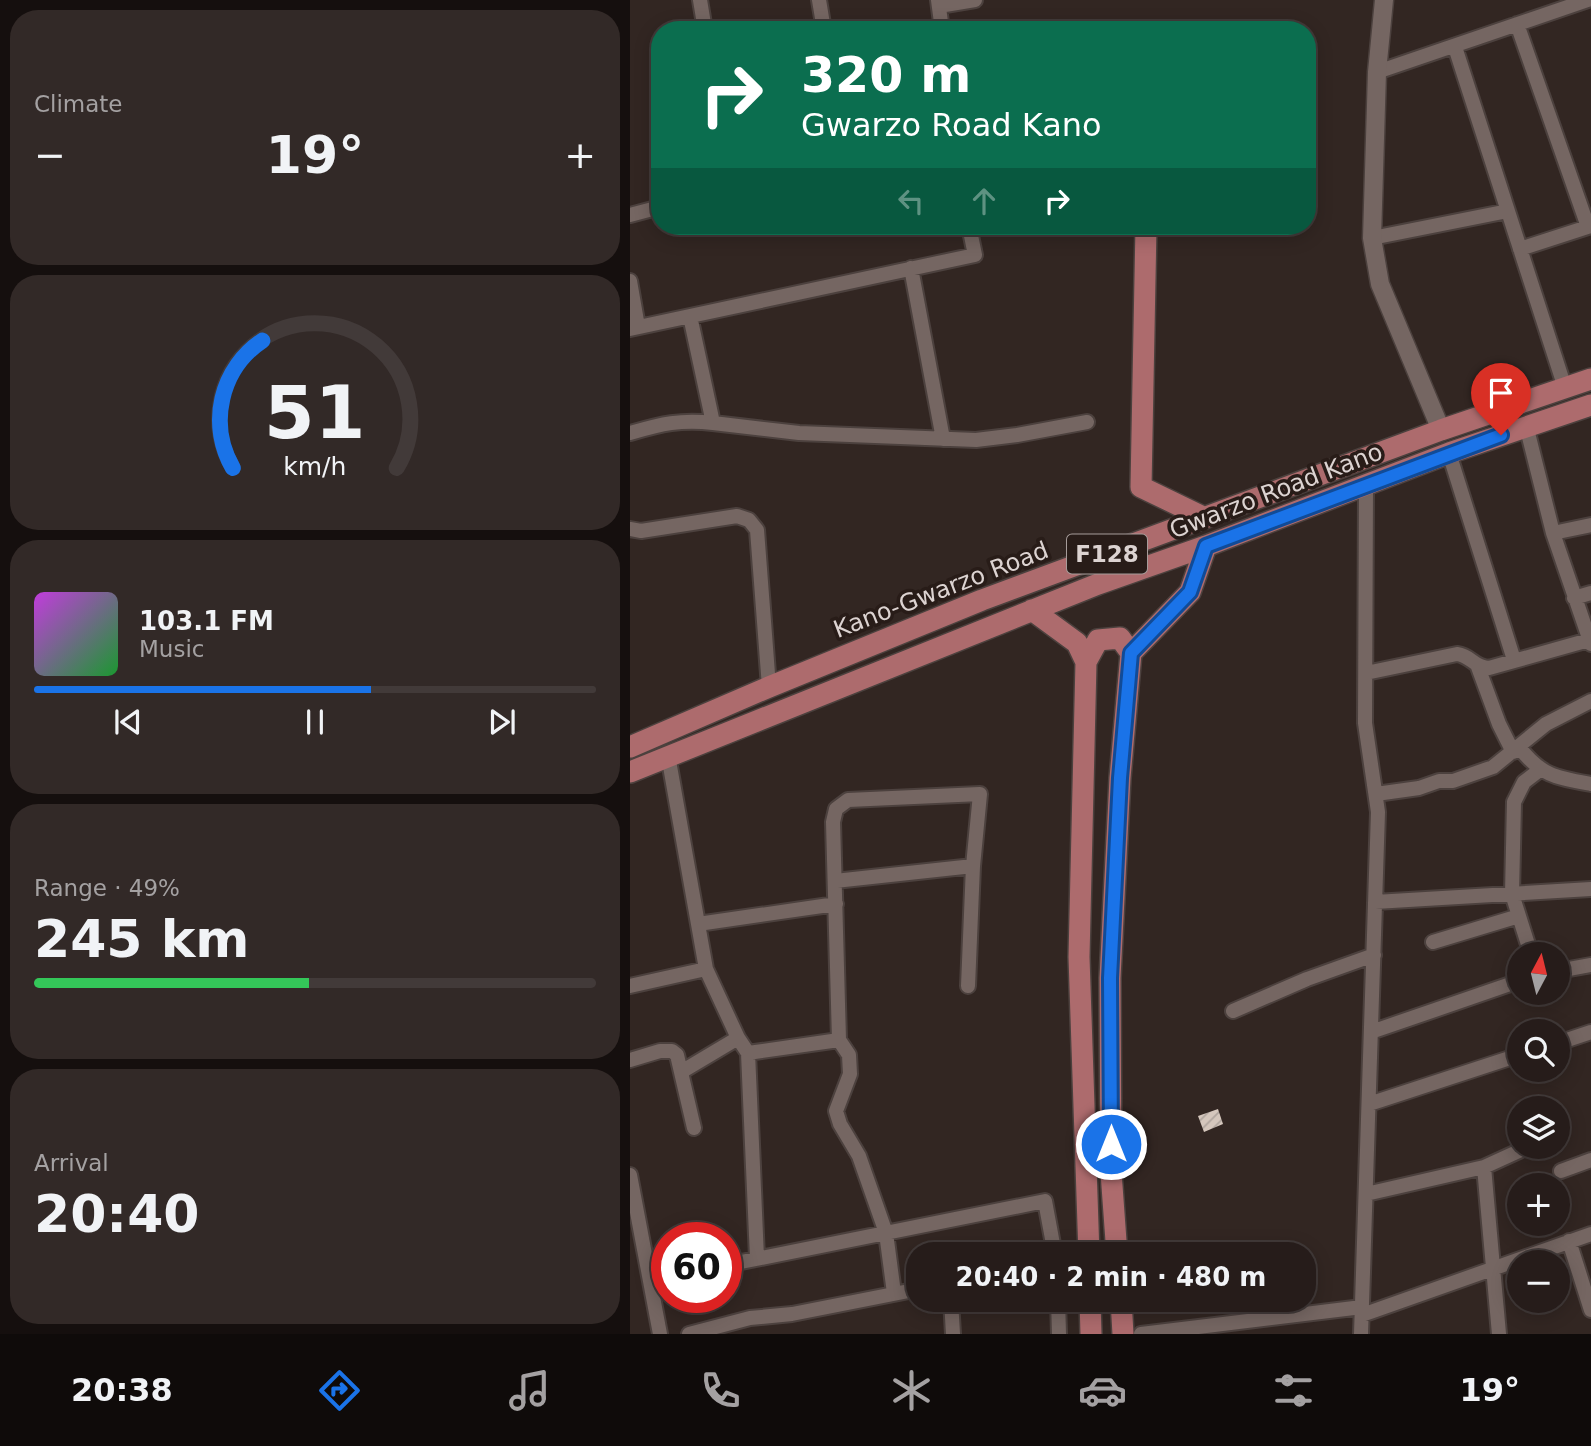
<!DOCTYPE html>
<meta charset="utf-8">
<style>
:root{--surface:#261c1a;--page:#322927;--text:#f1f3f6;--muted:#a4a1a2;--line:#423a39;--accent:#1a73e8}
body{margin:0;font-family:"DejaVu Sans",sans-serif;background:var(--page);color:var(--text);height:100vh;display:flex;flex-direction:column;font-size:26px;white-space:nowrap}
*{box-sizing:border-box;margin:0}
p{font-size:23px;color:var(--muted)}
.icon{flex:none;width:38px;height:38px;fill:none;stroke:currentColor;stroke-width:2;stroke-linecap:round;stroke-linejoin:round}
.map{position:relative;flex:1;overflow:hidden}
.drawer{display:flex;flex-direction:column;gap:10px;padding:10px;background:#150f0e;width:630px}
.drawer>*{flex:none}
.top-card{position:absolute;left:21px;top:21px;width:665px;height:214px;border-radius:28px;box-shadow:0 4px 18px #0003,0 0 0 2px var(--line);background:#0b6e4f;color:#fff;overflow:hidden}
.needle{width:46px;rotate:7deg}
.buttons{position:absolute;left:877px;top:942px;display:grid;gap:14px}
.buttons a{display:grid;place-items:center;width:63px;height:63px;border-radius:50%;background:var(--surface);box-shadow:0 4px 18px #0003,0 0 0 2px var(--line);font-size:35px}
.speed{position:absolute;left:21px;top:1222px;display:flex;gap:14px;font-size:35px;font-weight:700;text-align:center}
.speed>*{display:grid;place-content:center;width:91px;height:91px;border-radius:50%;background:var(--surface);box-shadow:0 4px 18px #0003,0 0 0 2px var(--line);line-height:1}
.speed .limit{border:10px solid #d22;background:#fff;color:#111}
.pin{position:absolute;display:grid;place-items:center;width:60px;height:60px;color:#fff;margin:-72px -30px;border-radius:50% 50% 50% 0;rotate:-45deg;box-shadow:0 0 7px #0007}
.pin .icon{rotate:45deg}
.me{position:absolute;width:77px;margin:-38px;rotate:0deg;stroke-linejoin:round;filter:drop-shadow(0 0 5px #0008)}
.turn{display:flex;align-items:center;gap:24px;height:147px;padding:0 35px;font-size:32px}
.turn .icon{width:91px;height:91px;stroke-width:2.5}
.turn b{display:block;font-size:49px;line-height:60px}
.lanes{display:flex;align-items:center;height:66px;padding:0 35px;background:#0003;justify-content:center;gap:35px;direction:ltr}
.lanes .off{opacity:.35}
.big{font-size:52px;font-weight:700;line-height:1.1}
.drawer .widget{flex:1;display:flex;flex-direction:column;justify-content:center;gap:10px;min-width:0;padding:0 24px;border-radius:28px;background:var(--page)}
.drawer .dial{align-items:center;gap:0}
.dial svg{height:182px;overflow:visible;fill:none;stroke:var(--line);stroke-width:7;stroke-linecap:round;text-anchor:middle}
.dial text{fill:var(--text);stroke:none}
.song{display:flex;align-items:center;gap:21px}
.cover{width:84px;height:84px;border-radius:10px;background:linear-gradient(135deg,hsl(290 70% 55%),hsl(130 70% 35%))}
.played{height:7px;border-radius:4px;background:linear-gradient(90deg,var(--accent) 60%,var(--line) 60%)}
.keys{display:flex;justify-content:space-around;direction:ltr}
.heat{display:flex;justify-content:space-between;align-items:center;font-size:38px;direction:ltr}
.charge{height:10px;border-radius:5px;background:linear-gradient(90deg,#34c759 49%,var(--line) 0)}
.trip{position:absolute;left:276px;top:1242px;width:410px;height:70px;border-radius:28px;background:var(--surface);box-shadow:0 4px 18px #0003,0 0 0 2px var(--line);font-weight:700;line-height:70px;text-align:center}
.menu{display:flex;height:112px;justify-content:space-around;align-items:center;background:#0f0b0a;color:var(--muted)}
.menu .icon{width:49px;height:49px}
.menu .active{color:var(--accent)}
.menu b{font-size:32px;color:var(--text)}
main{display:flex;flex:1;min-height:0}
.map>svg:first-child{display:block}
.building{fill:url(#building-hatch)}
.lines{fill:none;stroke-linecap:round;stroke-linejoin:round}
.minor-casing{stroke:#4c413e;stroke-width:18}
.tertiary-casing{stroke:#4c413e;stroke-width:21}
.primary-casing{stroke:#4c413e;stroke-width:24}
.minor{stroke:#756662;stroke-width:14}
.tertiary{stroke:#756662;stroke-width:18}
.primary{stroke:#ad6b6d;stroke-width:21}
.route-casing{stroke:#114b97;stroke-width:18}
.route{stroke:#1a73e8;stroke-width:12}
.labels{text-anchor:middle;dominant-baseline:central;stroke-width:7;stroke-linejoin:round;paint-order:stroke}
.shield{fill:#281c18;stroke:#a69c9a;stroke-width:2}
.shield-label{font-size:23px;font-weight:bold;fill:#dcd3d1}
.street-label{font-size:24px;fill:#dcd3d1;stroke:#281c18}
</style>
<main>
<section class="drawer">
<div class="widget"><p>Climate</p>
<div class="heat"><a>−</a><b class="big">19°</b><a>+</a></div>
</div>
<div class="widget dial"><svg viewBox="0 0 100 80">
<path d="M14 69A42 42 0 1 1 86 69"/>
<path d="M14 69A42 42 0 0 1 27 13" stroke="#1a73e8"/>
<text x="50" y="56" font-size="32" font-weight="700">51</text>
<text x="50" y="72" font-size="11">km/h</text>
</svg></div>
<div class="widget">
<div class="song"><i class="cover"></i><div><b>103.1 FM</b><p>Music</p></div></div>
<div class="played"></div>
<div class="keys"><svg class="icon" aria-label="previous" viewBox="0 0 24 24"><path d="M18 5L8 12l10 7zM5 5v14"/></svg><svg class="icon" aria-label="pause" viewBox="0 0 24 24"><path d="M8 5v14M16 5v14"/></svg><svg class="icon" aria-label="next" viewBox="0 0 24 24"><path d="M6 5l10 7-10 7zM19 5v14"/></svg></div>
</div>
<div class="widget"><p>Range · 49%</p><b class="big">245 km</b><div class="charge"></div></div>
<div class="widget"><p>Arrival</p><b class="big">20:40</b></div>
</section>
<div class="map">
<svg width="961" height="1334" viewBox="0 0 961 1334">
<defs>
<pattern id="building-hatch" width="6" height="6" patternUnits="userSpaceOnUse" patternTransform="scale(1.75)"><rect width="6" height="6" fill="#d5c7bd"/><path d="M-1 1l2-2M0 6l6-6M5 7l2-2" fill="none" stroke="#b0a59e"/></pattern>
</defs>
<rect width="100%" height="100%" fill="#322622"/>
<path class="building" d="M 588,1109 L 593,1124 L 574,1132 L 568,1116 Z"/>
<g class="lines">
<g class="minor-casing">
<path id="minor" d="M 70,0 L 75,30
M 189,0 L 194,30
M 308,0 L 312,30
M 309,6 L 345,0
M 887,24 L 958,227
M 825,47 L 935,388
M 747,72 L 958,0
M 0,215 L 30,207
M 742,238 L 878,211
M 890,249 L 961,226
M 281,268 L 313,439
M 0,281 L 8,327
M 60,316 L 83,423 L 169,433 L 346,440 L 387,435 L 457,422
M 0,329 L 345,255 L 339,226
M 896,425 L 923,533 L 961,644
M 0,433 C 31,424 51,419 83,423
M 819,453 L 884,660
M 0,529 L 11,531 L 107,516 L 119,520 L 127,530 L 139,687
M 923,533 L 961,525
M 944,598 L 961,593
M 848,667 L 869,724 L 883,752
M 736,673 L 827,654 C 842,656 843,667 859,668 L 959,640
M 889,747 C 911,776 927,778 961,784
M 38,755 L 76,969 L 108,1038 L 118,1053 L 127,1258
M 746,794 L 789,788 L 809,781 L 823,781 L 863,767 L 916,724 L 961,701
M 205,881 L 343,866
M 745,902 L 961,889
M 68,924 L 206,904
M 803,942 L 889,916
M 901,954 L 882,894 L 884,802 L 894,782 L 911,769
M 928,971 L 961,965
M 0,986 L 76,969
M 603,1011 L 677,979 L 744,955
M 741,1032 L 889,981
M 928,1043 L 961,1032
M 118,1053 L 209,1040
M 0,1060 L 30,1051 L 42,1051 L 47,1055 L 64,1128
M 51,1072 L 108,1038
M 739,1104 L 889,1055
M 854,1167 L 869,1334
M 931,1171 L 961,1160
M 0,1175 L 30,1334
M 736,1194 L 854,1167 L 889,1151
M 939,1241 L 961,1310
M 96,1265 L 415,1201 L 425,1255
M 20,1280 L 37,1277
M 264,1293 L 256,1233 L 229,1156 L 210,1124 L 206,1111 L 220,1074 L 219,1055 L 209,1040 L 203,822 L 206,809 L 218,800 L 350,794 L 343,866 L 338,986
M 321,1300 L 323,1334
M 428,1300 L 429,1334
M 732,1315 L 961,1234
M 59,1334 L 120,1318 L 162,1314 L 289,1289
M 511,1334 L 732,1307
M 731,1334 L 748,812 L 735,723 L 736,485"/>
</g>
<g class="tertiary-casing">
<path id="tertiary" d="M 754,0 L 747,72 L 742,238 L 750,284 L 811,430"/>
</g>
<g class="primary-casing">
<path id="primary" d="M 516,226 L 511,487 L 575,518
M 402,610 L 447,643 L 456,662 L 449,957 L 459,1255
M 456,662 L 468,640 L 490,638 L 501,653
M 0,747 L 139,687 L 352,600 L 811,430 L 961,379
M 0,772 L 468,584 L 576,546 L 819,453 L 961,405
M 487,1255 L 481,1172 L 480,978 L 490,778 L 501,653 L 560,592 L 576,546
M 460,1300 L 461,1334
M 491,1300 L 493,1334"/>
</g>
<use href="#minor" class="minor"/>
<use href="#tertiary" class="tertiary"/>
<use href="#primary" class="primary"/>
</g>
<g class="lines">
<g class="route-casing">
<path id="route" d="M 481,1144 L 480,978 L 490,778 L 501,653 L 560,592 L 576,546 L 871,435"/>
</g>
<use href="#route" class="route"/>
</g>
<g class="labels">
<rect class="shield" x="437" y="534.5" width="80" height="39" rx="5"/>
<g class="shield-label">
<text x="477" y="554">F128</text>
</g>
<g class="street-label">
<text transform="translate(646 491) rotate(-21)">Gwarzo Road Kano</text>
<text transform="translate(311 590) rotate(-21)">Kano-Gwarzo Road</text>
</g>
</g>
</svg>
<div class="buttons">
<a><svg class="needle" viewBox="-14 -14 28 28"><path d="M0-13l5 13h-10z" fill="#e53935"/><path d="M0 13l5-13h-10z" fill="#a4a1a2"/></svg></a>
<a><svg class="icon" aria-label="search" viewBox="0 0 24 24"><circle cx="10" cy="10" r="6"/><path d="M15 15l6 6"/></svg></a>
<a><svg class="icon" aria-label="layers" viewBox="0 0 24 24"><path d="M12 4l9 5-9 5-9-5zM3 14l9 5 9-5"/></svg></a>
<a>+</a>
<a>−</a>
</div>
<div class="speed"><div class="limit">60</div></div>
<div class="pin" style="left:871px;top:435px;background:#d93025"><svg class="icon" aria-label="arrive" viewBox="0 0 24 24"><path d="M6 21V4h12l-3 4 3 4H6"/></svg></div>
<svg class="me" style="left:481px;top:1144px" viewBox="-20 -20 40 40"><circle r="17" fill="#1a73e8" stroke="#fff" stroke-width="3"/><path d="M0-11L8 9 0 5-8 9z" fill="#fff"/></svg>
<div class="trip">20:40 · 2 min · 480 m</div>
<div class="top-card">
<div class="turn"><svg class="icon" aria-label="right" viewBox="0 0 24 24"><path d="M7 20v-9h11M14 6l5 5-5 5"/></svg><div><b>320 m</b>Gwarzo Road Kano</div></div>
<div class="lanes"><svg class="icon off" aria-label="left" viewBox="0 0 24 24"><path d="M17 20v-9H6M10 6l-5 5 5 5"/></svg><svg class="icon off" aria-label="ahead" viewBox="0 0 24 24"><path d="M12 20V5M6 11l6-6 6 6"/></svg><svg class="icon" aria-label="right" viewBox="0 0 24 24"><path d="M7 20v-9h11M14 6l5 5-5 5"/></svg></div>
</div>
</div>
</main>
<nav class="menu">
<b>20:38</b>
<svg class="icon active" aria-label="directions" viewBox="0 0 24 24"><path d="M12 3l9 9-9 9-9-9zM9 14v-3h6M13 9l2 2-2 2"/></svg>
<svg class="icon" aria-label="music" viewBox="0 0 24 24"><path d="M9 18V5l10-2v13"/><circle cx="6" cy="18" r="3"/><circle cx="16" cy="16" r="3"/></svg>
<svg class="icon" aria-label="phone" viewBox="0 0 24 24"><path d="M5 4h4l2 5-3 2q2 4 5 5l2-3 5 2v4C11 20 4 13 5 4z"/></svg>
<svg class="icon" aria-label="climate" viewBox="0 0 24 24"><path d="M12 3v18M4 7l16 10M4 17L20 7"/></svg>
<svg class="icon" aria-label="car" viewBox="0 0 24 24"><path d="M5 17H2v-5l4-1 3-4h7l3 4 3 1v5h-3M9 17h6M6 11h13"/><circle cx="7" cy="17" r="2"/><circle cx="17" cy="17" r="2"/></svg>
<svg class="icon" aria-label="filters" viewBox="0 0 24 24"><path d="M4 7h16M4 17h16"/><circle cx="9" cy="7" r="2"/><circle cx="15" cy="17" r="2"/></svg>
<b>19°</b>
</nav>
